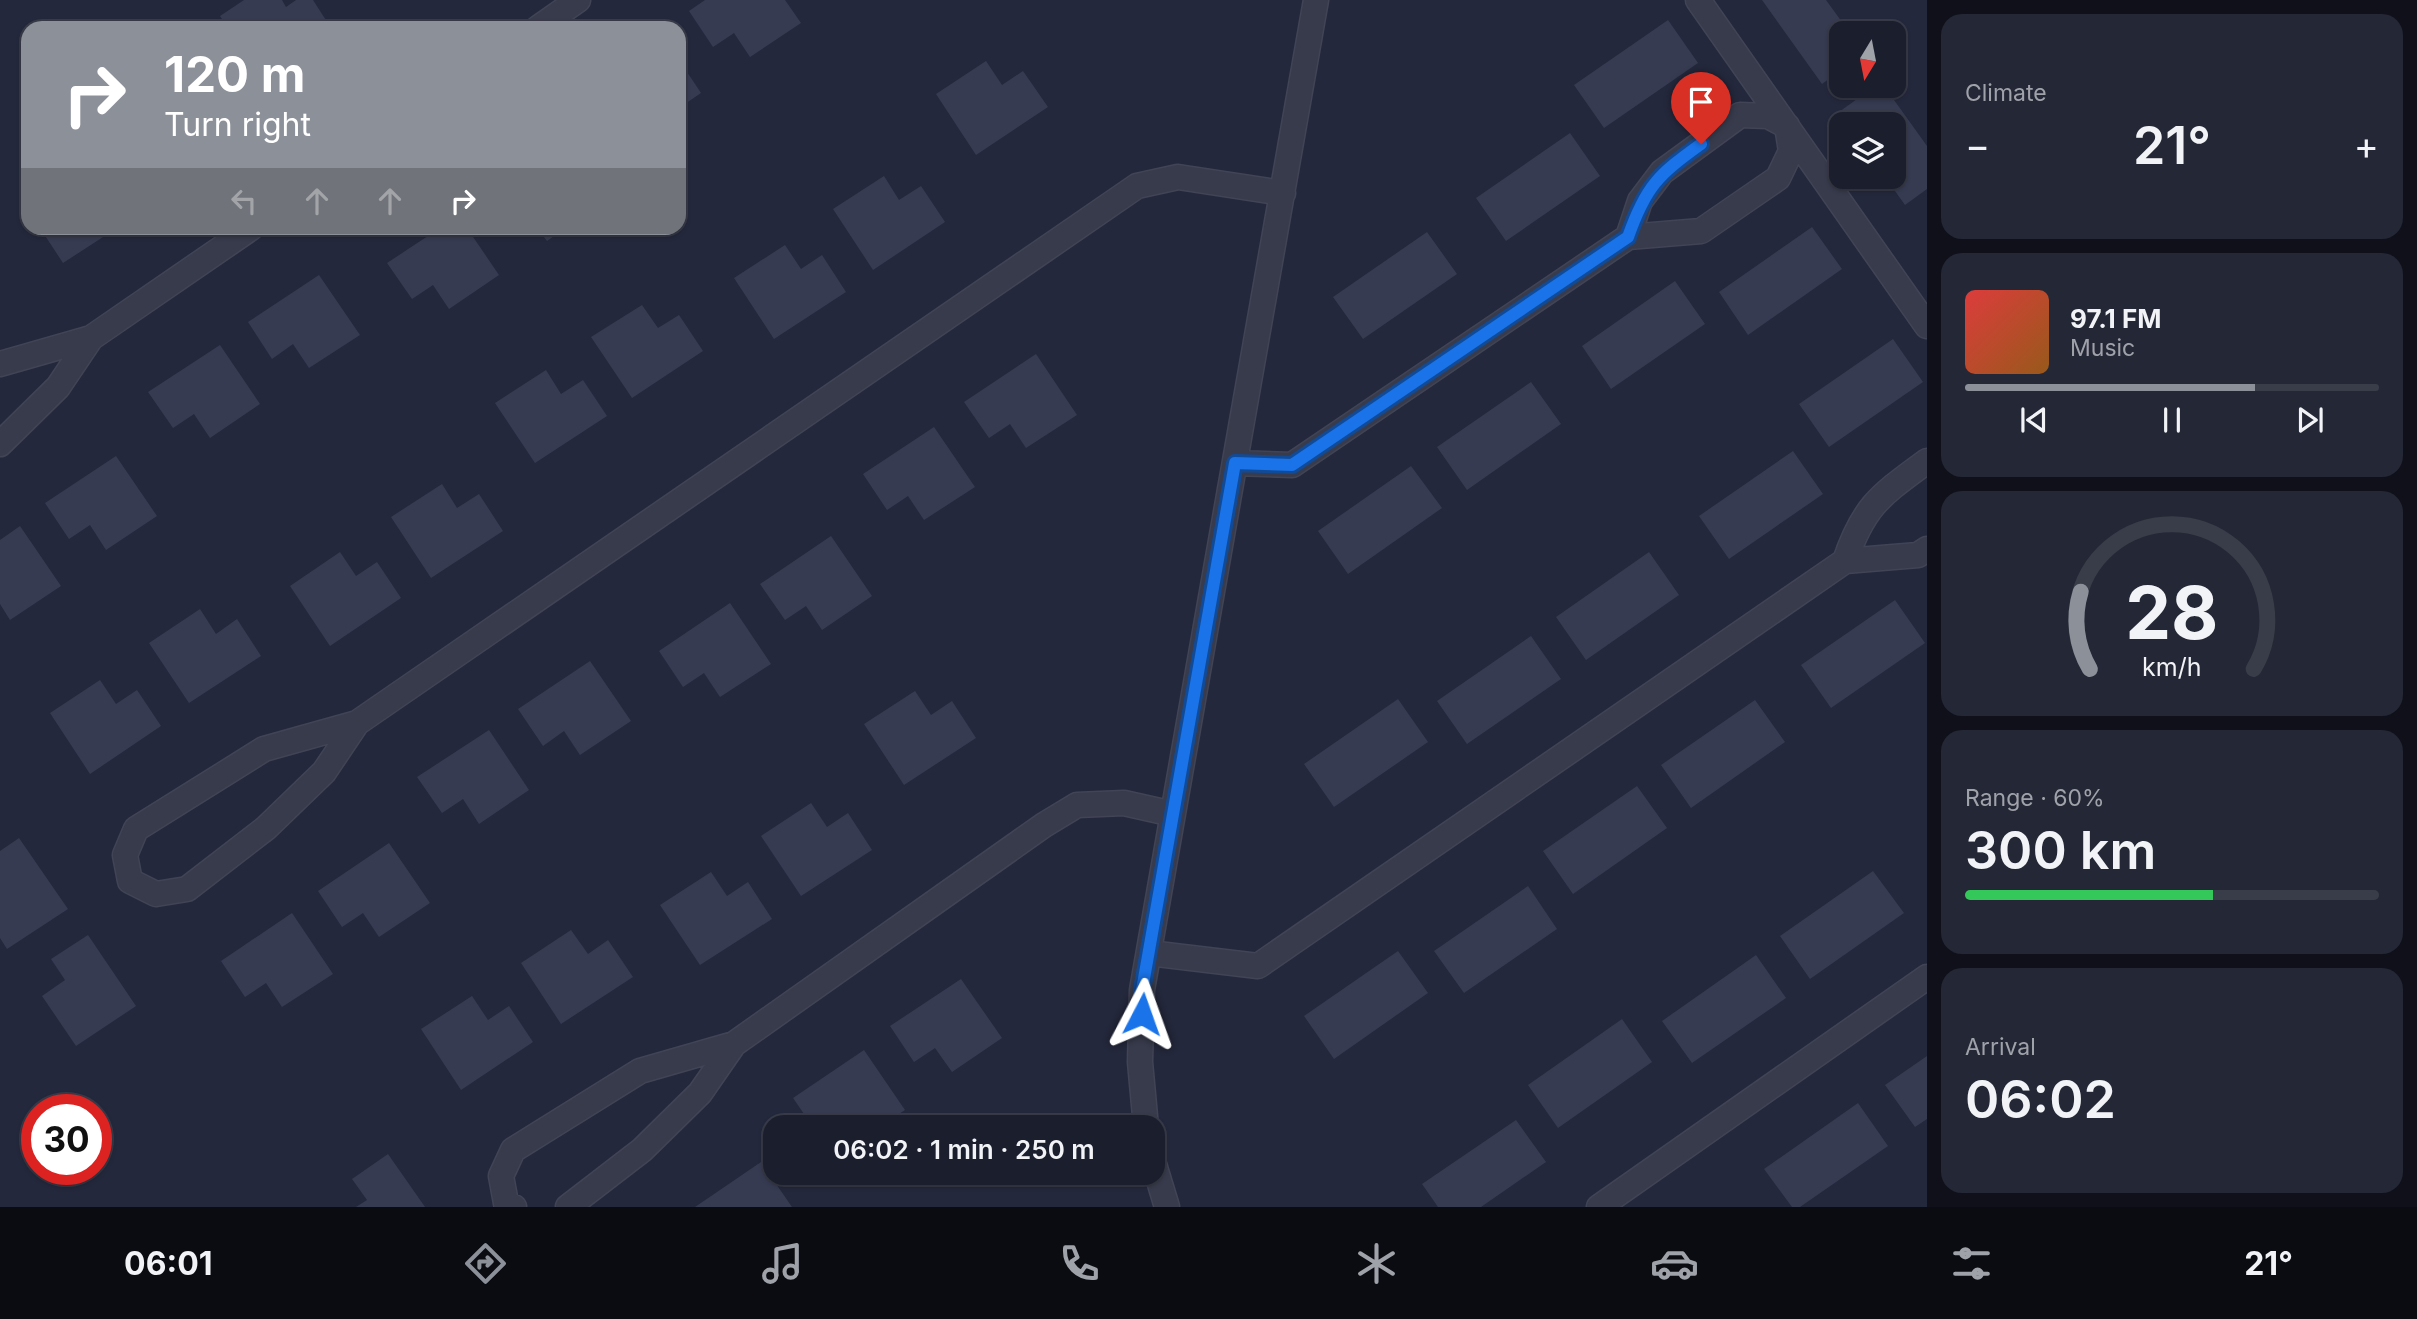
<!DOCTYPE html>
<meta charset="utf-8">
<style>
:root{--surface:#1b1e2d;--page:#242735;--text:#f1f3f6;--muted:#a0a2aa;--line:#393c49;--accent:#8c9099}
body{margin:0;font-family:Inter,sans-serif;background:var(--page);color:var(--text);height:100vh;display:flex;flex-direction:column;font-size:26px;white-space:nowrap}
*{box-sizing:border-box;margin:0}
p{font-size:23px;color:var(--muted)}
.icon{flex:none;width:38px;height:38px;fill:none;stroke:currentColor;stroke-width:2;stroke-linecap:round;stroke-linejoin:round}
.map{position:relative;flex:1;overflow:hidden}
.panel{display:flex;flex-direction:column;gap:14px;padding:14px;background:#0f1019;width:490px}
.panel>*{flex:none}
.top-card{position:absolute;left:21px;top:21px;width:665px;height:214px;border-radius:21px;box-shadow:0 2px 5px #0004,0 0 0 2px var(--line);background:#8c9099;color:#fff;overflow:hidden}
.needle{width:46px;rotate:190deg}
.controls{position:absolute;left:1829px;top:21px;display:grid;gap:14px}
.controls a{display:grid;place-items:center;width:77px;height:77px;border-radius:14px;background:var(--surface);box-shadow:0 2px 5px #0004,0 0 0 2px var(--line);font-size:35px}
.speed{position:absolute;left:21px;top:1094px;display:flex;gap:14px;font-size:35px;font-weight:700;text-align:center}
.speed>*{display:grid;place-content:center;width:91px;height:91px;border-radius:50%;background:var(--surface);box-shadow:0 2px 5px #0004,0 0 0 2px var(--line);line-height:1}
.speed .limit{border:10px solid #d22;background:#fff;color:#111}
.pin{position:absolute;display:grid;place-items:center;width:60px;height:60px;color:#fff;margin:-72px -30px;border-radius:50% 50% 50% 0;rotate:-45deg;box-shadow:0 0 7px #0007}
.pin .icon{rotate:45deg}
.me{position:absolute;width:77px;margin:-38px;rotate:4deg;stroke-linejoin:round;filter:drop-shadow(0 0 5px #0008)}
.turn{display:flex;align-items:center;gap:24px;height:147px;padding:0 28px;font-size:32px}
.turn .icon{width:91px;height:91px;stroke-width:2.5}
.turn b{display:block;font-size:49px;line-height:60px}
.lanes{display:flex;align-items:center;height:66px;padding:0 28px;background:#0003;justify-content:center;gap:35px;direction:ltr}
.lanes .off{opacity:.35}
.big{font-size:52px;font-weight:600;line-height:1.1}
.panel .widget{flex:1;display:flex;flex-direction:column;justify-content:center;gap:10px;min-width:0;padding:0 24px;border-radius:21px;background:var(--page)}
.panel .dial{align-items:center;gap:0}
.dial svg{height:182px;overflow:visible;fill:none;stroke:var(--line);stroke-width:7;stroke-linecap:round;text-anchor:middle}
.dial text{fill:var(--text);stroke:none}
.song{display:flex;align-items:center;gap:21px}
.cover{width:84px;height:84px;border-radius:10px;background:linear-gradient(135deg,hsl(0 70% 55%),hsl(30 70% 35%))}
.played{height:7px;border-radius:4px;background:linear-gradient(90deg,var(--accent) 70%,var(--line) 70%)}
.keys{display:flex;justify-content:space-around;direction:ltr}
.heat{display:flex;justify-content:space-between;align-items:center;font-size:38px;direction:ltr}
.charge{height:10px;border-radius:5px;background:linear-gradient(90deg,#34c759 60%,var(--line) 0)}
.trip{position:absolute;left:763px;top:1115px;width:402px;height:70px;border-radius:21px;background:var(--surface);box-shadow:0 2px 5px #0004,0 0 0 2px var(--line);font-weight:600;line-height:70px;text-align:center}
.dock{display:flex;height:112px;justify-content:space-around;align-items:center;background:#0b0c12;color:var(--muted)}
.dock .icon{width:49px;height:49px}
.dock .on{color:var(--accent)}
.dock b{font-size:32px;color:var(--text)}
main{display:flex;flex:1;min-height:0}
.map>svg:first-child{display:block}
.building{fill:#363b52}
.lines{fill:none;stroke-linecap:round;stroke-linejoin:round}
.minor-casing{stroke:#414455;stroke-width:27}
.minor{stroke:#383b4c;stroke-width:24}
.route-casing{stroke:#114b97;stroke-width:18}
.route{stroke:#1a73e8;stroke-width:12}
</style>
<main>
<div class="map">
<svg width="1927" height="1207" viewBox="0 0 1927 1207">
<rect width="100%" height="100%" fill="#24283c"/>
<path class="building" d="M 244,0 L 282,0 L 286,7 L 296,0 L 313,0 L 331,28 L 228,28 L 220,16 Z
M 705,0 L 785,0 L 801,23 L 750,57 L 734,33 L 713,47 L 689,11 Z
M 1762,0 L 1826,0 L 1850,33 L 1841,33 L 1841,70 L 1822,84 Z
M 1668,20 L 1698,63 L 1604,128 L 1574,85 Z
M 679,60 L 701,93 L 679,108 Z
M 986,61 L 1002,85 L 1023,71 L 1048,107 L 976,155 L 936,94 Z
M 1875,86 L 1884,86 L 1927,146 L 1927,189 L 1905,205 L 1885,177 L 1894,177 L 1894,124 L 1847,124 L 1839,112 Z
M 1570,133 L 1600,176 L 1506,241 L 1476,198 Z
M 884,176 L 899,200 L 921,186 L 945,222 L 873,270 L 833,209 Z
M 1812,227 L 1842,269 L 1748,335 L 1719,292 Z
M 40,228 L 117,228 L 63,263 Z
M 440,228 L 467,228 L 499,275 L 449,309 L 433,285 L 412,299 L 387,263 Z
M 537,228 L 566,228 L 547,241 Z
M 1427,232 L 1457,274 L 1363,339 L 1333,297 Z
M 785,245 L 801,269 L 822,255 L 846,292 L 774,339 L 734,278 Z
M 319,275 L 360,335 L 309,368 L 293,344 L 272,359 L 248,322 Z
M 1675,281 L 1705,324 L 1611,389 L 1582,346 Z
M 642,305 L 658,328 L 679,315 L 703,351 L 632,398 L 591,337 Z
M 1893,339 L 1923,382 L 1829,447 L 1799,404 Z
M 220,345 L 260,404 L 210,438 L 194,414 L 173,428 L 148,392 Z
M 1036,354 L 1077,415 L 1026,448 L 1010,424 L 989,438 L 964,402 Z
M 546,370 L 561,394 L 583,380 L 607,416 L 535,463 L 495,403 Z
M 1531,382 L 1561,424 L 1467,490 L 1437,447 Z
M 934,427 L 975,487 L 924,520 L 908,496 L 887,510 L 863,474 Z
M 1793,451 L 1823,494 L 1729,559 L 1699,516 Z
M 116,456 L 157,516 L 106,550 L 90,525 L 69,539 L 45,503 Z
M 1411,466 L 1442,508 L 1348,574 L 1318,531 Z
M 442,484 L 457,508 L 479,494 L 503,531 L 431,578 L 391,517 Z
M 20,526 L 61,586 L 10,620 L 0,604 L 0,540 Z
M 831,536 L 872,596 L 822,630 L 806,606 L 785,620 L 760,584 Z
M 340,552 L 356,576 L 377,562 L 401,598 L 330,646 L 290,586 Z
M 1649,552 L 1679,595 L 1586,660 L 1556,617 Z
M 1895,600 L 1925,643 L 1831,708 L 1801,665 Z
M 730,603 L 771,664 L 720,697 L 704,673 L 683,687 L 659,651 Z
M 200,609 L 216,634 L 237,619 L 261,656 L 189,703 L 149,643 Z
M 1531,636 L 1561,679 L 1467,744 L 1437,701 Z
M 590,661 L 631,721 L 580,755 L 564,731 L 543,746 L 518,709 Z
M 100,680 L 116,704 L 137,690 L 161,726 L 90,774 L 50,713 Z
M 915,691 L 931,715 L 952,701 L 976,738 L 904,785 L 864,724 Z
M 1398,699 L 1428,742 L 1334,807 L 1304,764 Z
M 1755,700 L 1785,742 L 1691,808 L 1661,765 Z
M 489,730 L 529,790 L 479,824 L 463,799 L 442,813 L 417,777 Z
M 1637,786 L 1667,828 L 1573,894 L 1543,851 Z
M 811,803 L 827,827 L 848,813 L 872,850 L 801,896 L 761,836 Z
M 19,838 L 68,909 L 7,949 L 0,938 L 0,851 Z
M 389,843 L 430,903 L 379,937 L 363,913 L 342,927 L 318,891 Z
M 1873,871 L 1904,913 L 1810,979 L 1780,936 Z
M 711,872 L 727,896 L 748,882 L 772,919 L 700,965 L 660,905 Z
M 1528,886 L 1557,929 L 1464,993 L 1434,951 Z
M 292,913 L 333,974 L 282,1007 L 266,983 L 245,997 L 221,961 Z
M 571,930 L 588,954 L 608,940 L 633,977 L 561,1024 L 521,963 Z
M 88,935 L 136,1006 L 76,1046 L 42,996 L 65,980 L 51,959 Z
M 1398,951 L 1428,993 L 1334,1059 L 1304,1016 Z
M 1756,955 L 1786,998 L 1692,1063 L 1662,1021 Z
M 961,979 L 1002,1038 L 952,1072 L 935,1048 L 914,1062 L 890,1026 Z
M 472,996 L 488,1020 L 509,1006 L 533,1042 L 461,1090 L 421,1029 Z
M 1622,1019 L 1652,1062 L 1558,1128 L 1528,1085 Z
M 864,1050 L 905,1110 L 879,1127 L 843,1127 L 838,1120 L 827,1127 L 813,1127 L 793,1098 Z
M 1927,1056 L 1927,1119 L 1915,1127 L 1885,1085 Z
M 1858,1103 L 1888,1146 L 1800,1207 L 1792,1207 L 1764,1169 Z
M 1516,1120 L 1546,1162 L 1481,1207 L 1438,1207 L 1422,1184 Z
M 388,1154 L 425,1207 L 356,1207 L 367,1200 L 352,1179 Z
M 761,1162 L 792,1207 L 695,1207 Z"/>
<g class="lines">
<g class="minor-casing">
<path id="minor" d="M 1698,0 L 1927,326
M 538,28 L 578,0
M 0,364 L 91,338 L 251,228
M 0,444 L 58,387 L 91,338
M 1235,463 L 1292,465 L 1628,237 L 1701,231 L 1778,178 L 1791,151 L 1787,126 L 1768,116 L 1740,115 L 1662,172 L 1640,201 L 1628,237
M 1845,561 C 1864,505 1881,495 1927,461
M 357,723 L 324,772 L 266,828 L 187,889 L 156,894 L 130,881 L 125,855 L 136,829 L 264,749 L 357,723 L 1137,186 L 1178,177 L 1283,193
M 1149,953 L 1258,966 L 1845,561 L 1918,555 L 1927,549
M 1146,1127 L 1140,1062 L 1142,990 L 1316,0
M 1153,1161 L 1167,1207
M 514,1207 L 506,1203 L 501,1176 L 513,1150 L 640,1071 L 734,1044 L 1044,825 L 1077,805 L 1124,803 L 1173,814
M 568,1207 L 642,1150 L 700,1093 L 734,1044
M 1599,1207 L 1927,977"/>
</g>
<use href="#minor" class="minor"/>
</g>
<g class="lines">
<g class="route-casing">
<path id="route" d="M 1142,1014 L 1142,990 L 1235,463 L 1292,465 L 1628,237 C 1646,186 1658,175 1701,144"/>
</g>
<use href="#route" class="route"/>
</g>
</svg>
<div class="controls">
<a><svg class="needle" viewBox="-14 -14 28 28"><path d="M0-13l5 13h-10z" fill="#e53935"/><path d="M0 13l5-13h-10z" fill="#a0a2aa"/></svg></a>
<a><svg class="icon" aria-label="layers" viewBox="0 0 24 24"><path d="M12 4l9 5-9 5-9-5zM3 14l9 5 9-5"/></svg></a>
</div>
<div class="speed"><div class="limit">30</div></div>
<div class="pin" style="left:1701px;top:144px;background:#d93025"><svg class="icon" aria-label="arrive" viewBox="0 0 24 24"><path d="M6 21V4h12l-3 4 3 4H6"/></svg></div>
<svg class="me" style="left:1142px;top:1014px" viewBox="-20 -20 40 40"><path d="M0-17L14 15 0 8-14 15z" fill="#1a73e8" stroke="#fff" stroke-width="4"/></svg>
<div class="trip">06:02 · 1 min · 250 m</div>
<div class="top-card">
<div class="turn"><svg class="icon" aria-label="right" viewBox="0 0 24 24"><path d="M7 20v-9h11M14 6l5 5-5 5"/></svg><div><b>120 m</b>Turn right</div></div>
<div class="lanes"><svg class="icon off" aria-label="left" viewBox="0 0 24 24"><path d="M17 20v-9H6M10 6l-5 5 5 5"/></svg><svg class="icon off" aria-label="ahead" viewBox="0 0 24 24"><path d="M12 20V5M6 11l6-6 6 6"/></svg><svg class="icon off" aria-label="ahead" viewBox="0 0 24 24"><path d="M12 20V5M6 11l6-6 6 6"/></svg><svg class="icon" aria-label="right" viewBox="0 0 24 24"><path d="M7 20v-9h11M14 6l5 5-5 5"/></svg></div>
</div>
</div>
<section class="panel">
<div class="widget"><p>Climate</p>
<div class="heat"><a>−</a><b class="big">21°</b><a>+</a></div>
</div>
<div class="widget">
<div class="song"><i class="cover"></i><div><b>97.1 FM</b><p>Music</p></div></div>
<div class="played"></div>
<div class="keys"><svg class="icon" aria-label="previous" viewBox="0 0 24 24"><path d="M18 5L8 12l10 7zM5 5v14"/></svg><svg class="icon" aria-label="pause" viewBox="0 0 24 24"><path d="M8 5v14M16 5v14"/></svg><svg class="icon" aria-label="next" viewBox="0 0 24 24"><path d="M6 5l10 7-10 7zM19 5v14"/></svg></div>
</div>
<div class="widget dial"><svg viewBox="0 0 100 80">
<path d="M14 69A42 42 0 1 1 86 69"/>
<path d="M14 69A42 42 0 0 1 10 35" stroke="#8c9099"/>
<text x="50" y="56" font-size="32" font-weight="700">28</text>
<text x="50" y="72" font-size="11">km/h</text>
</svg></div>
<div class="widget"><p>Range · 60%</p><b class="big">300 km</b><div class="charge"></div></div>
<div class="widget"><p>Arrival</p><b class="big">06:02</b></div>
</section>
</main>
<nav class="dock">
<b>06:01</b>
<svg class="icon on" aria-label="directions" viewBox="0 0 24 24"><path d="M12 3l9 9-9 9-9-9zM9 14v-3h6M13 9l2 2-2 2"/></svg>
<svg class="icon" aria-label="music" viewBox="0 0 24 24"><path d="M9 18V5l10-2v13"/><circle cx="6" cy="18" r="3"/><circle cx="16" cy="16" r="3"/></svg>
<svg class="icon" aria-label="phone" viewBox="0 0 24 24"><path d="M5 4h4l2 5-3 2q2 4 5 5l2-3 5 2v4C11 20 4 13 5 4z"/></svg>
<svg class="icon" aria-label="climate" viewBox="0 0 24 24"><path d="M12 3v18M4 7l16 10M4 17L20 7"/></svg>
<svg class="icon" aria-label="car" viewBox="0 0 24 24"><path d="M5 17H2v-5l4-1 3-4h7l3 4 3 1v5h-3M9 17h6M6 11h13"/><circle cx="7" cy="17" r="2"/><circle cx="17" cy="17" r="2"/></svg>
<svg class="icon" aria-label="filters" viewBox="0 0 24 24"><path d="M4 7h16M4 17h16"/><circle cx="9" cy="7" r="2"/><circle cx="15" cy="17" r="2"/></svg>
<b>21°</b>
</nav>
